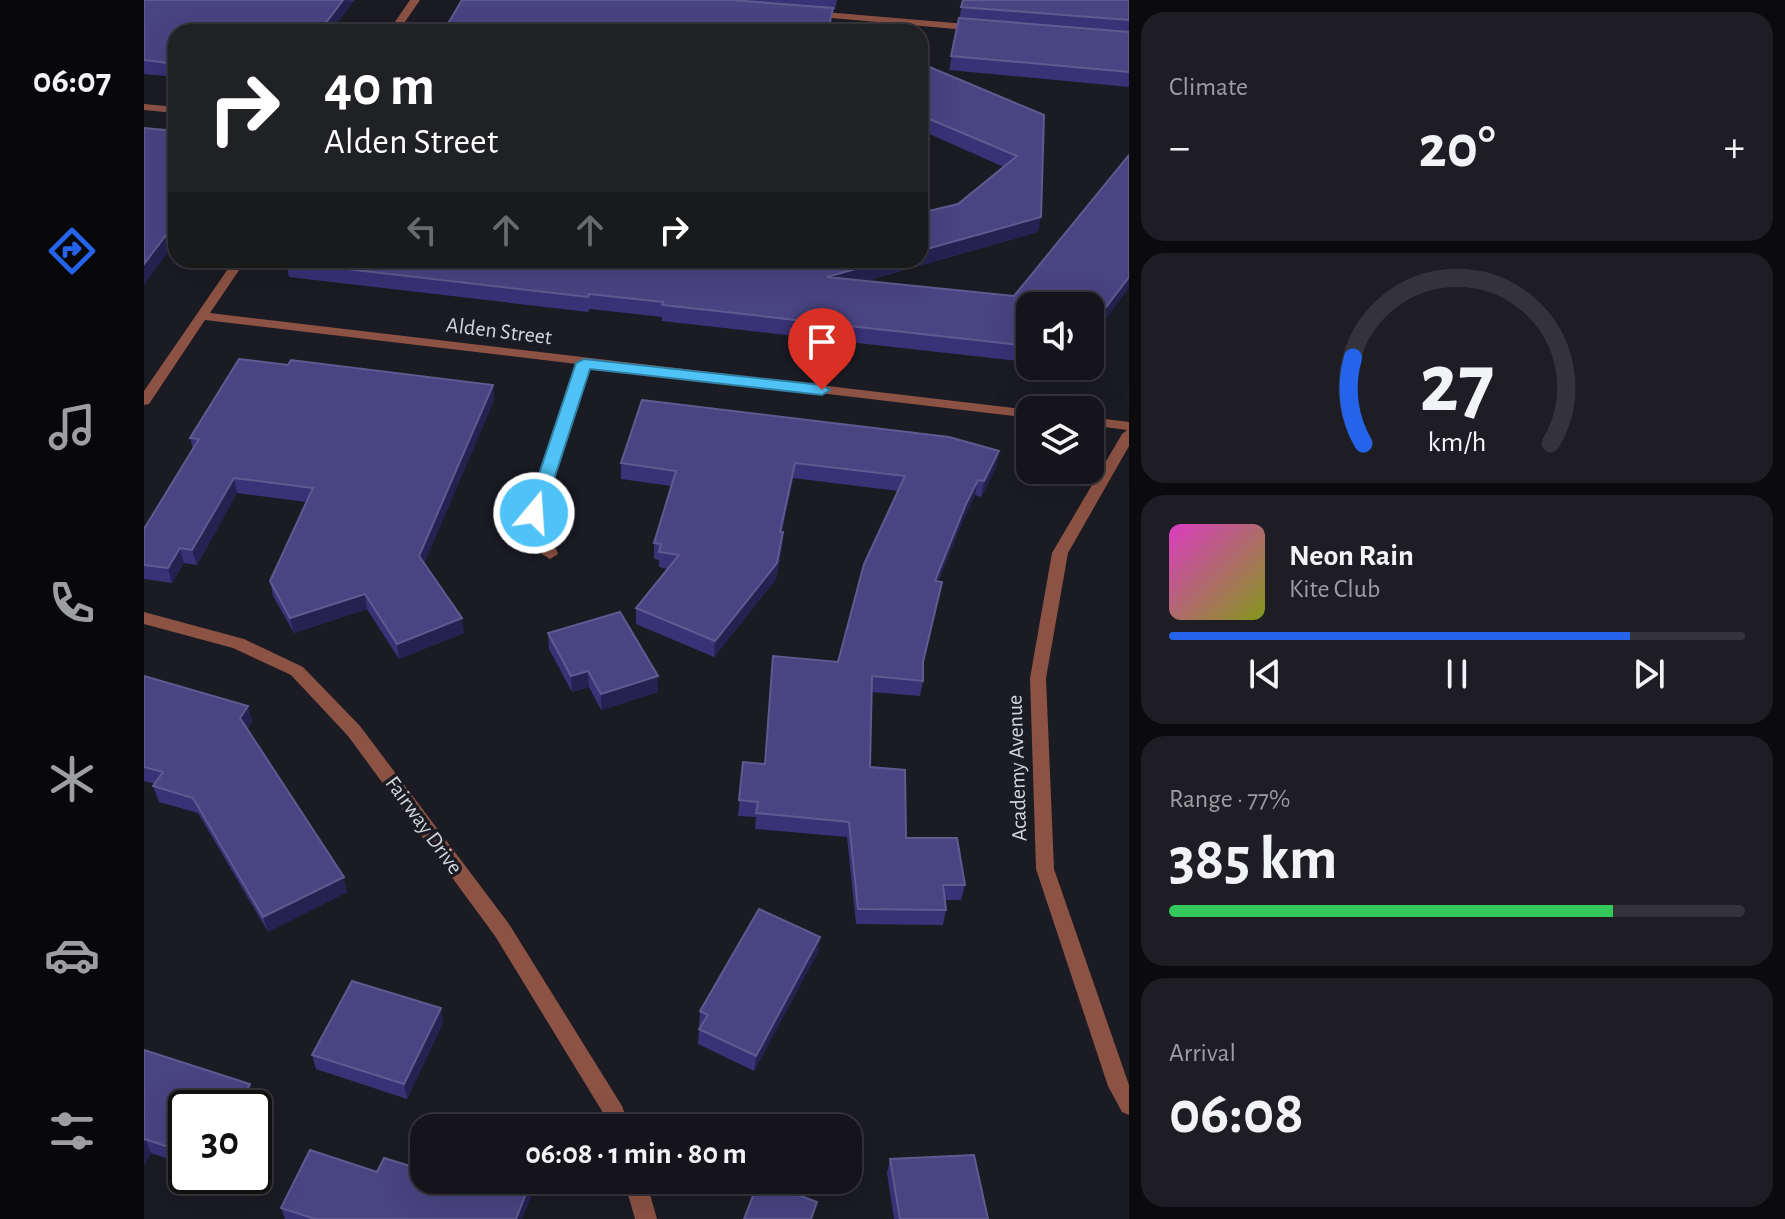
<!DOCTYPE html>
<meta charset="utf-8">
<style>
:root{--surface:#14141a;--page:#1d1d23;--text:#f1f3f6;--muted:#9d9ea2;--line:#333339;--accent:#2563eb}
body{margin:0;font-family:"Alegreya Sans",sans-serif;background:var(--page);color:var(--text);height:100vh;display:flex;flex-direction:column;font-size:30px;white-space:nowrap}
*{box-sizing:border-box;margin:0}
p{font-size:26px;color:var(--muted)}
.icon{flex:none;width:44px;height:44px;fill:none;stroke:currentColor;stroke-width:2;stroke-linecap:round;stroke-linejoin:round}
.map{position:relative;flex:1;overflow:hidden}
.drawer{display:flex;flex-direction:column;gap:12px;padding:12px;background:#0b0b0e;width:656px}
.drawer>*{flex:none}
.banner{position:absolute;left:24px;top:24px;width:760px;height:244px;border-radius:24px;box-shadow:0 8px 32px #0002,0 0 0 2px var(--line);background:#202124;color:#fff;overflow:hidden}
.buttons{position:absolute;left:872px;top:292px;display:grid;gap:16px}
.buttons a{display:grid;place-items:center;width:88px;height:88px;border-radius:16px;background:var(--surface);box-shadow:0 8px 32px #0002,0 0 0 2px var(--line);font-size:40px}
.speed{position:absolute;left:24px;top:1090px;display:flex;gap:16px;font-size:40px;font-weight:700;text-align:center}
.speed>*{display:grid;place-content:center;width:104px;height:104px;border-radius:50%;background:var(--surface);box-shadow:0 8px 32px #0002,0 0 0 2px var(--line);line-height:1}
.speed .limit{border:4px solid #111;border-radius:12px;background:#fff;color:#111}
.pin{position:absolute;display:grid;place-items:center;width:68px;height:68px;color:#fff;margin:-82px -34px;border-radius:50% 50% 50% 0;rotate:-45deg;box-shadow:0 0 8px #0007}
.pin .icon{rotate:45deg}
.me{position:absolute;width:88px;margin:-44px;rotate:18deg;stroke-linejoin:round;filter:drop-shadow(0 0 6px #0008)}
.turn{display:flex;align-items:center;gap:28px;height:168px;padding:0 24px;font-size:36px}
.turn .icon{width:104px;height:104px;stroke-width:2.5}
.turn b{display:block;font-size:56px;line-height:68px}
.lanes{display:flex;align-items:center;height:76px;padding:0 24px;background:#0003;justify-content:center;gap:40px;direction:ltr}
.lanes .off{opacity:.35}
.big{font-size:60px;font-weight:700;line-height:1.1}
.drawer .card{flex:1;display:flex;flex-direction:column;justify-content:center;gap:12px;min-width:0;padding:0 28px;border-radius:24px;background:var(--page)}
.drawer .dial{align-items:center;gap:0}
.dial svg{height:208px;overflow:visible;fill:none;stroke:var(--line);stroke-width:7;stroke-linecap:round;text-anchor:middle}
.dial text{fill:var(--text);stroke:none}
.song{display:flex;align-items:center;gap:24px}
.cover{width:96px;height:96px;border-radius:12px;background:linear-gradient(135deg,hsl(310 70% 55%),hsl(70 70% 35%))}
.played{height:8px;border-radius:4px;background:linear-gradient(90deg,var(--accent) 80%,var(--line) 80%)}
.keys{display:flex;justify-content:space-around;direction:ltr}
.heat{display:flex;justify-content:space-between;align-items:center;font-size:44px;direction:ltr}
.charge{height:12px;border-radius:6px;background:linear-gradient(90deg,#34c759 77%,var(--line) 0)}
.trip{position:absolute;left:266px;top:1114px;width:452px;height:80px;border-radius:24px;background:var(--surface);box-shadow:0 8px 32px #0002,0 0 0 2px var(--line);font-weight:700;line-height:80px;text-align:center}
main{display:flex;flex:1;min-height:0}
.dock{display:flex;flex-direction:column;width:144px;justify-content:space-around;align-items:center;background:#08080a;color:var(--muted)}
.dock .icon{width:56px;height:56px}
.dock .active{color:var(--accent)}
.dock b{font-size:36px;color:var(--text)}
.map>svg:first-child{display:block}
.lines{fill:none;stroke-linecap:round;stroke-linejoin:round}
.street{fill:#8c5244;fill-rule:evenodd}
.wall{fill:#383277}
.shaded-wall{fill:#252251}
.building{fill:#494482;stroke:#5f5b90;stroke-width:2}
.route{fill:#4fc3f7;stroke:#337fa1;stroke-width:2}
.labels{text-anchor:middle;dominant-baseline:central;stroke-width:7;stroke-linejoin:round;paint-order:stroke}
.street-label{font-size:22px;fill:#d5d6dc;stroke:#1a1b23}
</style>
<main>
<nav class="dock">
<b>06:07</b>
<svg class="icon active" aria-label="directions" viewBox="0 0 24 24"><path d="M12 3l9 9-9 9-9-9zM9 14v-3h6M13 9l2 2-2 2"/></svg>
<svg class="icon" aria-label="music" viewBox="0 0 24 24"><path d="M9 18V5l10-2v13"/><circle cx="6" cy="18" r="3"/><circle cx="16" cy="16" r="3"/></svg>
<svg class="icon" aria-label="phone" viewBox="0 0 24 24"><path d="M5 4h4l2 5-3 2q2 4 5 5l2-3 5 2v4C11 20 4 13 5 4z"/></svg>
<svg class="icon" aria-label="climate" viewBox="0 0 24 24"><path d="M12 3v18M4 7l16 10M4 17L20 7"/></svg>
<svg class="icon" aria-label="car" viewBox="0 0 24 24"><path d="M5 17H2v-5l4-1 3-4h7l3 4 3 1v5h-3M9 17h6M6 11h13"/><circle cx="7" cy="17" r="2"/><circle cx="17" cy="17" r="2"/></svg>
<svg class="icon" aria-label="filters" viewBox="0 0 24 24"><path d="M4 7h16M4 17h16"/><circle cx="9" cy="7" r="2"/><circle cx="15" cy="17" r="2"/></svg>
</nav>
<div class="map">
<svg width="985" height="1219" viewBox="0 0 985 1219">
<rect width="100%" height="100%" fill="#1a1b23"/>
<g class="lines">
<path class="street" d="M 266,0 L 276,0 L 254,32 L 244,32 Z
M 669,11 L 834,25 L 839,28 L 834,31 L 665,16 L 665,12 Z
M 0,104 L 32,107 L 32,113 L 0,110 Z
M 90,260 L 102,260 L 66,313 L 886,410 L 886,418 L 446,366 L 398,513 L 414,554 L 406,559 L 398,554 L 382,513 L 433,364 L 61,320 L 5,404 L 0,405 L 0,391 Z
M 946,417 L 985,422 L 985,446 L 924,553 L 902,678 L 910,869 L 985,1085 L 985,1115 L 978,1112 L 964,1086 L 892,869 L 886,678 L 908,553 L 978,434 L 983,430 L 946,425 Z
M 0,612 L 100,639 L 159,667 L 216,726 L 365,924 L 478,1106 L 486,1128 L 464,1128 L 461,1116 L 351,936 L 204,736 L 147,675 L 89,648 L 0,624 Z
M 480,1180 L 502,1180 L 513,1219 L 491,1219 Z"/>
</g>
<path class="wall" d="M 0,0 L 210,0 L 210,1 L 32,32 L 32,77 L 0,74 Z
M 318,0 L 693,0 L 691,10 L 689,10 L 687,25 Z
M 819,0 L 985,0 L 985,87 L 805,70 Z
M 776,63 L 900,115 L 894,232 L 722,281 L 870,296 L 985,287 L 959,322 L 946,318 L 946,306 L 886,306 L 886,357 L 884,357 L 883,362 L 518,321 L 518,317 L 446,309 L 444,312 L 145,277 L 142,262 L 779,213 L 814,204 L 860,167 L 776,130 Z
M 144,365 L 349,385 L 350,400 L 280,563 L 320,633 L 255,659 L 223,609 L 150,633 L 129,596 L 126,581 L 162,502 L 93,493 L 53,565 L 40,563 L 28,583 L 0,579 L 0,529 L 49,449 L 46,438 Z
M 855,451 L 852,467 L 837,497 L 831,495 L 819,520 L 794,582 L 798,582 L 779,664 L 779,681 L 776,696 L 728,692 L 726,767 L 762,838 L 821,885 L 817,900 L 801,900 L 802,910 L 799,925 L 712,924 L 703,837 L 611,829 L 612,817 L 594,816 L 599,762 L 621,764 L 694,662 L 754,491 L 649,478 L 638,532 L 639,532 L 638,548 L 632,579 L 570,657 L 492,624 L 492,608 L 524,569 L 515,567 L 515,560 L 510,559 L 510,543 L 527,486 L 477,479 L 477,463 Z
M 404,633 L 514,692 L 457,710 L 445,687 L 428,692 L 405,649 Z
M 0,676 L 104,706 L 108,722 L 103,729 L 203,892 L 124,932 L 54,813 L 15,802 L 9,786 L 11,784 L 0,781 Z
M 676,937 L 674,952 L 610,1071 L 554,1044 L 555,1029 L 556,1026 L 555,1026 L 556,1011 Z
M 299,1023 L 263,1099 L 172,1069 L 168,1055 Z
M 0,1050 L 106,1084 L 111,1099 L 106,1108 L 42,1108 L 42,1165 L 7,1153 L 0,1166 Z
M 746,1159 L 844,1219 L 750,1219 L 743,1173 Z
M 276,1169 L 388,1194 L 378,1219 L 141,1219 L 137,1208 L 233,1172 Z"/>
<path class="shaded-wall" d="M 199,0 L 210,1 L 187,32 L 175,32 Z
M 897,217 L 894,232 L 682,292 L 683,277 L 743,260 L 776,260 L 776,251 Z
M 32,222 L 32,241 L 0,285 L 0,264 Z
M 985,269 L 985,287 L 959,322 L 962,307 Z
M 349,385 L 350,400 L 277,571 L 275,556 Z
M 855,451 L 852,467 L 837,497 L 840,481 Z
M 651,463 L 649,478 L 634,548 L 636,532 Z
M 90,478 L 93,493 L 53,565 L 48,550 Z
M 834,480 L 831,495 L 819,520 L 788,597 L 791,581 L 822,504 Z
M 639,532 L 638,548 L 632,579 L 570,657 L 571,641 Z
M 36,548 L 40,563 L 28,583 L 24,568 Z
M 221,594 L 223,609 L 150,633 L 146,618 Z
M 318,618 L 320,633 L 255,659 L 253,644 Z
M 444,671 L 445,687 L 428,692 L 427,676 Z
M 514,676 L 514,692 L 457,710 L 457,694 Z
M 104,706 L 108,722 L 100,734 L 96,718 Z
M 200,877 L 203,892 L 124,932 L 119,917 Z
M 676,937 L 674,952 L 610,1071 L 612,1056 Z
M 297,1008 L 299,1023 L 263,1099 L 260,1084 Z
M 106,1084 L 111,1099 L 106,1108 L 93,1108 Z
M 1,1139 L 7,1153 L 0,1166 L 0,1140 Z
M 386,1183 L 388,1194 L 378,1219 L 372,1219 Z"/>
<path class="building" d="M 0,0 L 199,0 L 175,32 L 32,32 L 32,64 L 0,60 Z
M 318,0 L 587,0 L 689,8 L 685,25 L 735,30 L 734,32 L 299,32 Z
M 819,0 L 985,0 L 985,20 L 817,7 Z
M 815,18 L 985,32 L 985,72 L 807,56 Z
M 776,63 L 900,115 L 897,217 L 776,251 L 776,213 L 814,204 L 873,156 L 776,115 Z
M 0,128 L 32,131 L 32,222 L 0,264 Z
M 985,155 L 985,277 L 962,307 L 926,295 L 926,306 L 886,306 L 886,346 L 518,305 L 519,302 L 445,294 L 444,297 L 142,262 L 143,260 L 743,260 L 683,277 L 870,296 Z
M 95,359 L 144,365 L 147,360 L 349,385 L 275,556 L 318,618 L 253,644 L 221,594 L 146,618 L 126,581 L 169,488 L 90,478 L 48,550 L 36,548 L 24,568 L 0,565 L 0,529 L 55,439 L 46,438 Z
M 498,400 L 805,437 L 855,451 L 840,481 L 834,480 L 822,504 L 791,581 L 798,582 L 779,662 L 779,681 L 728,676 L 726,767 L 761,770 L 762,838 L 813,838 L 821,885 L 799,885 L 802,910 L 714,909 L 705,822 L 612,813 L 614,802 L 595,800 L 599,762 L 621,764 L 629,656 L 694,662 L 720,564 L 761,476 L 651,463 L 636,532 L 639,532 L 633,563 L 571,641 L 492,608 L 535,555 L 515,552 L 517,544 L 510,543 L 532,471 L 477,463 Z
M 476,612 L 514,676 L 457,694 L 444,671 L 427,676 L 404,633 Z
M 0,676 L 104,706 L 96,718 L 200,877 L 119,917 L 49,798 L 9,786 L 19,772 L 0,767 Z
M 615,909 L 676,937 L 612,1056 L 555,1029 L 564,1015 L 556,1011 Z
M 208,981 L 297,1008 L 260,1084 L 168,1055 Z
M 0,1050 L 106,1084 L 93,1108 L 42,1108 L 42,1153 L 1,1139 L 0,1140 Z
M 166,1150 L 233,1172 L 240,1158 L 276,1169 L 280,1161 L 280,1180 L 377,1180 L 386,1183 L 372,1219 L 171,1219 L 137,1208 Z
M 830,1155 L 844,1219 L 756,1219 L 746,1159 Z
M 615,1180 L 673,1202 L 667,1219 L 600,1219 Z"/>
<path class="route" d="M 440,359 L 678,385 L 686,390 L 678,395 L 446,369 L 399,513 L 396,517 L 384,517 L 382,513 L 432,363 Z"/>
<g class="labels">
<g class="street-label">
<text transform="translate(355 331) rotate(7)">Alden Street</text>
<text transform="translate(873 768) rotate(-92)">Academy Avenue</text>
<text transform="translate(280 825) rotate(54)">Fairway Drive</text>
</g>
</g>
</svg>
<div class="buttons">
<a><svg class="icon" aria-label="sound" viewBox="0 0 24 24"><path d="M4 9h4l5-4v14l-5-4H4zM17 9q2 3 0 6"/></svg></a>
<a><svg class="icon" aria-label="layers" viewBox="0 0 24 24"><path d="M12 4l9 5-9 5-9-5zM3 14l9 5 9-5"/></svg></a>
</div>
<div class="speed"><div class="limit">30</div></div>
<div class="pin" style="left:678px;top:390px;background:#d93025"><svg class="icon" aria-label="arrive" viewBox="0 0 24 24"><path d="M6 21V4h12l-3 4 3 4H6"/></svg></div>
<svg class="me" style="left:390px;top:513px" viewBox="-20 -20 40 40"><circle r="17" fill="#4fc3f7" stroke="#fff" stroke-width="3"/><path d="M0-11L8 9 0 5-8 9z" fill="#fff"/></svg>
<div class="trip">06:08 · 1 min · 80 m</div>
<div class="banner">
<div class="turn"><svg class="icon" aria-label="right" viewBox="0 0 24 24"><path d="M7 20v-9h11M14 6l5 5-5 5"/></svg><div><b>40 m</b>Alden Street</div></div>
<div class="lanes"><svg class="icon off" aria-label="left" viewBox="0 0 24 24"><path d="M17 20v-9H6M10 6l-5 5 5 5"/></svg><svg class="icon off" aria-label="ahead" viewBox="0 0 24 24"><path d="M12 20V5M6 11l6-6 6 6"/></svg><svg class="icon off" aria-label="ahead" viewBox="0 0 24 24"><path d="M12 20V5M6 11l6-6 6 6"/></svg><svg class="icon" aria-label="right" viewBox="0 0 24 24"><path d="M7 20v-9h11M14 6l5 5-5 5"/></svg></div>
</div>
</div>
<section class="drawer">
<div class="card"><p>Climate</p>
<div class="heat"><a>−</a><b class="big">20°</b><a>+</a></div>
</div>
<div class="card dial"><svg viewBox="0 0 100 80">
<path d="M14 69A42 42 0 1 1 86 69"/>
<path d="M14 69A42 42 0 0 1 10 36" stroke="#2563eb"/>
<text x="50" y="56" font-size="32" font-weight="700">27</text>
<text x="50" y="72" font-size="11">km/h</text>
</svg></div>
<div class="card">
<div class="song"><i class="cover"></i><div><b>Neon Rain</b><p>Kite Club</p></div></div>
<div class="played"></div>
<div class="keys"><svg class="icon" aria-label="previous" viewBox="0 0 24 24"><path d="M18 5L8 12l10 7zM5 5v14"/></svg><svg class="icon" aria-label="pause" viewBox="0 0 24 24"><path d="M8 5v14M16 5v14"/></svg><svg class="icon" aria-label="next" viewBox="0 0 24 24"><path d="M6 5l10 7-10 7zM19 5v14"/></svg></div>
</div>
<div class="card"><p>Range · 77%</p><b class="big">385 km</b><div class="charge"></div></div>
<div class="card"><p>Arrival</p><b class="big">06:08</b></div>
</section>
</main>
